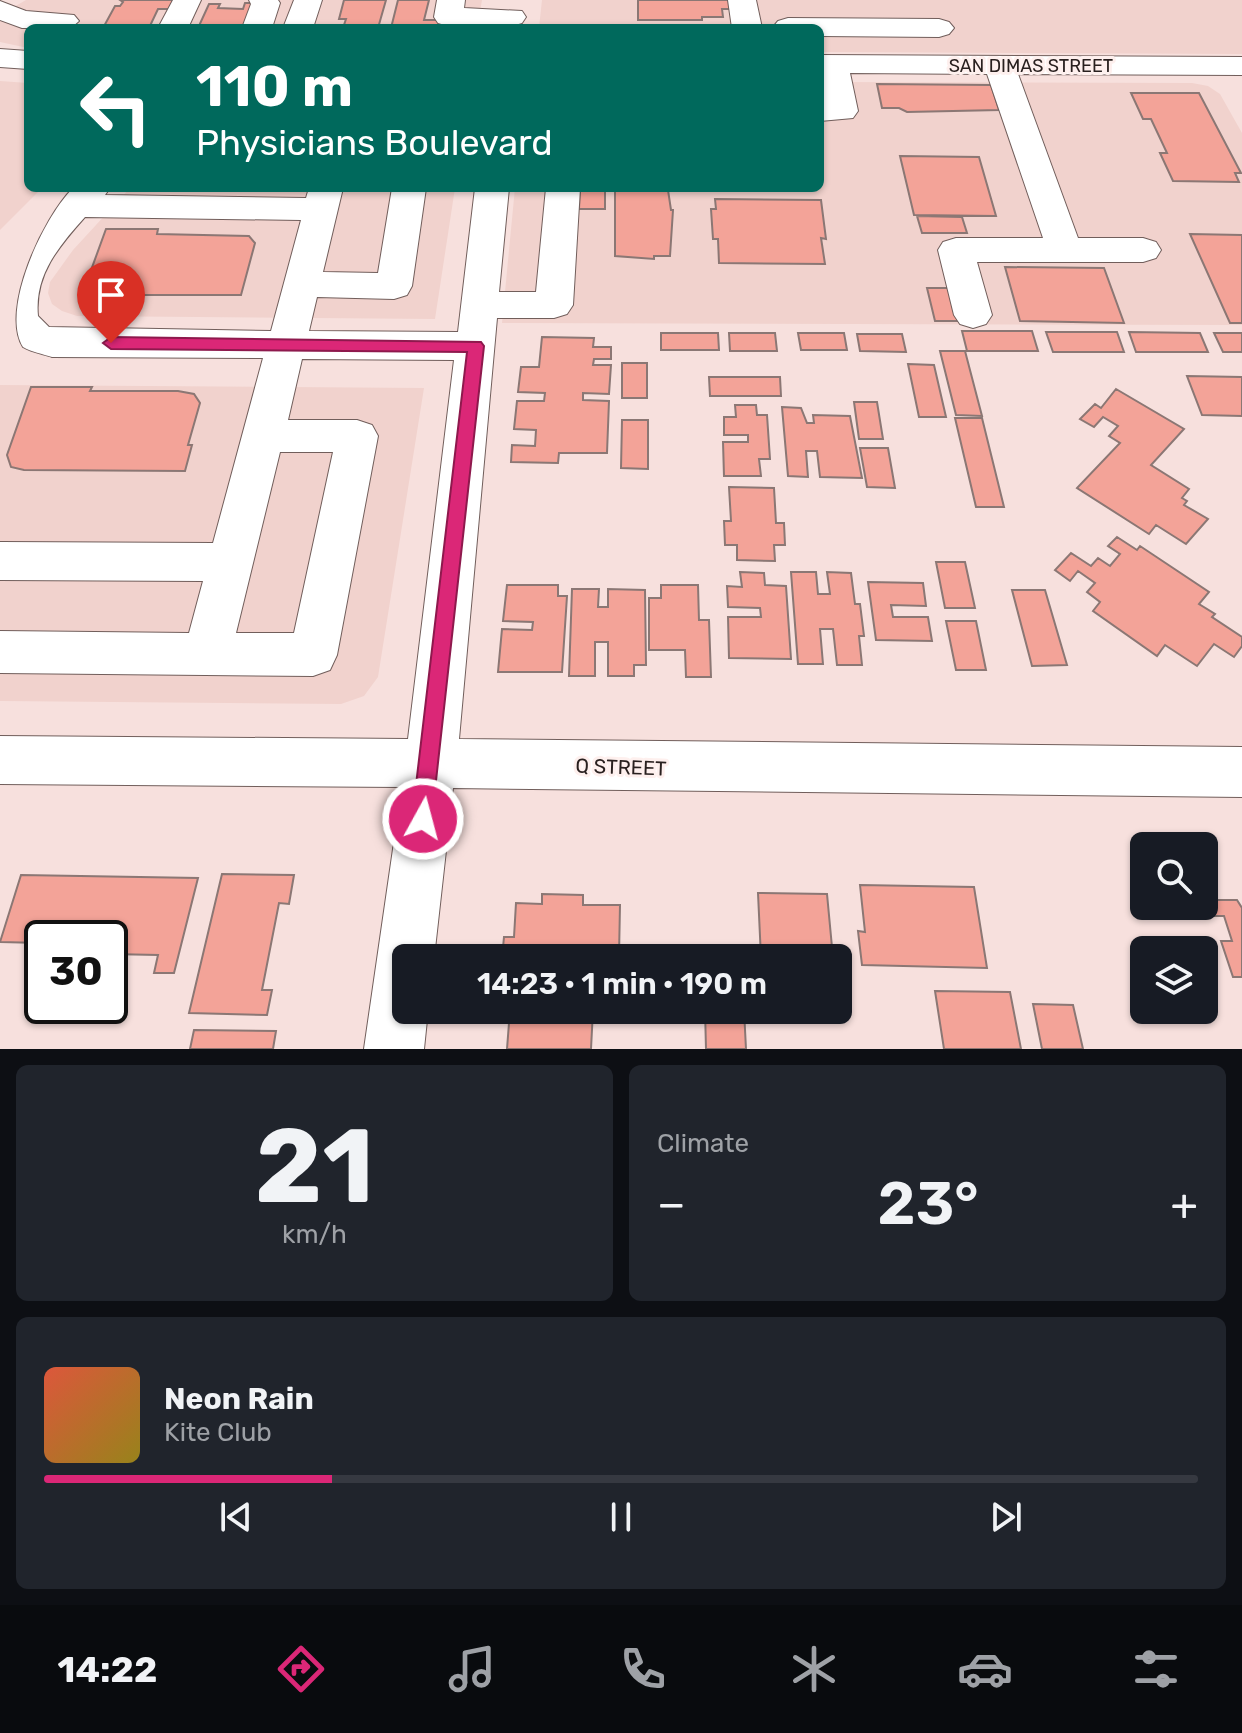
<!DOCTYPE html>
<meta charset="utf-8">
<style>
:root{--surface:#171b24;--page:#20242c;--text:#f1f3f6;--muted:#9ea1a6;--line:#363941;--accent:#db2777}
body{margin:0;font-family:Rubik,sans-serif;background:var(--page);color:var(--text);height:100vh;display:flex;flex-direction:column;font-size:30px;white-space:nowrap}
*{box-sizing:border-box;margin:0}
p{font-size:26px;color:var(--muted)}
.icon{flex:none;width:44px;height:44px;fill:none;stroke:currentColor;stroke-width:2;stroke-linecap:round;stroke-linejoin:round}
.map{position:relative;height:1049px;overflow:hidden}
.side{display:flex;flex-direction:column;gap:16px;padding:16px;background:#0d0f14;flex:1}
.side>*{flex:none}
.hud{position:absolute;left:24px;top:24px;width:800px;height:168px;border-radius:12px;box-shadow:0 2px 6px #0004;background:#00695c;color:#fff;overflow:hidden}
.fabs{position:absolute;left:1130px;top:832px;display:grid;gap:16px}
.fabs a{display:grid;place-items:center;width:88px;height:88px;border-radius:12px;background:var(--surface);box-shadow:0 2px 6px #0004;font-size:40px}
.speed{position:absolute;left:24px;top:920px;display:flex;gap:16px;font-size:40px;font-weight:700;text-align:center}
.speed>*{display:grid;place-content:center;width:104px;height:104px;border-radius:50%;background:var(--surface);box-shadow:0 2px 6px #0004;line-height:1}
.speed .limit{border:4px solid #111;border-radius:12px;background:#fff;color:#111}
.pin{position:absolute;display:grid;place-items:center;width:68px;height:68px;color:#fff;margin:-82px -34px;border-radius:50% 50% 50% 0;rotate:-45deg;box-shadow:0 0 8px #0007}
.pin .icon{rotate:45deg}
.me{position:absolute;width:88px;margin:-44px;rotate:7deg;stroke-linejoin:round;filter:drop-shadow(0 0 6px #0008)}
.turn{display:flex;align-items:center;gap:28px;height:168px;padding:0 40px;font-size:36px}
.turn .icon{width:104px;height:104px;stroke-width:2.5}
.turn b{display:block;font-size:56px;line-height:68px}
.big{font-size:60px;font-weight:600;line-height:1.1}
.side .tile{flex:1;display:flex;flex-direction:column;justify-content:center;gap:12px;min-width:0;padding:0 28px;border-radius:12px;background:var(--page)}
.side .dial{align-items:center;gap:0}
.dial b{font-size:104px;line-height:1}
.song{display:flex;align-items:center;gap:24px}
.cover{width:96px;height:96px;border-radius:12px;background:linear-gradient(135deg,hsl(10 70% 55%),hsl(50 70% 35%))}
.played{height:8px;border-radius:4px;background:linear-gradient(90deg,var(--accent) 25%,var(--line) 25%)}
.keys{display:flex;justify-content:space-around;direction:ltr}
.heat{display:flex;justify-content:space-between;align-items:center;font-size:44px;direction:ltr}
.side .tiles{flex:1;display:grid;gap:16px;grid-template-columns:1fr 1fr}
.tile:last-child{grid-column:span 2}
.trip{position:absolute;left:392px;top:944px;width:460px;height:80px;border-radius:12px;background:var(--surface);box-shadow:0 2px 6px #0004;font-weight:600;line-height:80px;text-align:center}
.tabs{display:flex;height:128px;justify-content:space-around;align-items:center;background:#090b0e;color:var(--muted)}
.tabs .icon{width:56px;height:56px}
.tabs .selected{color:var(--accent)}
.tabs b{font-size:36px;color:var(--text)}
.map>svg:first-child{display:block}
.built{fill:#f1d2cd}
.building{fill:#f3a398;stroke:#8b7774;stroke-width:2}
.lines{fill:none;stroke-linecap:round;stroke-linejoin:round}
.minor-casing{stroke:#715e5b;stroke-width:2}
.minor{fill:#fff;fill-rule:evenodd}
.route{fill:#db2777;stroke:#8e194d;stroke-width:2}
.labels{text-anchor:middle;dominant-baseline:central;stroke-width:6;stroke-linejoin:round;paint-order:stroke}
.far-street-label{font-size:18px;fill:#29201f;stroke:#fef0ee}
.street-label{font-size:20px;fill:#29201f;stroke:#fef0ee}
</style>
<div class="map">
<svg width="1242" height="1049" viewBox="0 0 1242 1049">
<rect width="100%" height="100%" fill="#f7e0dd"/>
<path class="built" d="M 26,0 L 482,0 L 477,28 L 28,28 L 28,48 L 0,42 L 0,15 Z
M 542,0 L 1242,0 L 1242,54 L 820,52 L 820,28 L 539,28 Z
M 0,81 L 28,83 L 28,188 L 42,188 L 0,230 Z
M 820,82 L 1192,83 L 1208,86 L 1220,94 L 1242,133 L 1242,325 L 502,323 L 515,188 L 820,188 Z
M 130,188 L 455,188 L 435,319 L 77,316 L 62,311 L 52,304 L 48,293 L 50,282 L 73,250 Z
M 0,385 L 424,388 L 378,677 L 364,696 L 341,704 L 0,701 Z"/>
<path class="building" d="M 120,0 L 177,0 L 173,9 L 158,9 L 149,28 L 103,28 L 115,6 L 120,6 L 123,2 Z
M 344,0 L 386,0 L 378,28 L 343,28 L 346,19 L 339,19 Z
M 398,0 L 429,0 L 424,20 L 452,20 L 454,28 L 391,28 Z
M 638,0 L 731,0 L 732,9 L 722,9 L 723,17 L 702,17 L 702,20 L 638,20 Z
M 245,3 L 259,3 L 249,28 L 198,28 L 209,4 L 220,4 L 218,8 L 243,9 Z
M 877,84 L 991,85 L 999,110 L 907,112 L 899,108 L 882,108 Z
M 1131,93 L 1199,93 L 1241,173 L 1235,173 L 1239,182 L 1173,181 L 1160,153 L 1167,153 L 1151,119 L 1143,119 Z
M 900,156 L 979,157 L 996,216 L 914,215 Z
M 580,188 L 605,188 L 605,209 L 579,209 Z
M 632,189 L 668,190 L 671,210 L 673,210 L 670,256 L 654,256 L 654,259 L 615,256 L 615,190 Z
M 715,199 L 821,200 L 826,239 L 821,238 L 825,264 L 719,263 L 718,239 L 713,239 L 711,209 L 716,209 Z
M 917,216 L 962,217 L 967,233 L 922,233 Z
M 106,229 L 158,229 L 157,234 L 249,236 L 255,243 L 241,295 L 101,295 L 91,292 L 86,284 Z
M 1190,234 L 1242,235 L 1242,323 L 1230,323 Z
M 1005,267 L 1104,268 L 1124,323 L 1020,321 Z
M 927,288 L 953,288 L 962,321 L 935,321 Z
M 962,331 L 1032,331 L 1038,351 L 967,351 Z
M 1046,332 L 1117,332 L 1124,352 L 1053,352 Z
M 1129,332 L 1200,333 L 1208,352 L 1136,352 Z
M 661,333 L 718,333 L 719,350 L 661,350 Z
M 729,333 L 775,333 L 777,351 L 730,351 Z
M 798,333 L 844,333 L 847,350 L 801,350 Z
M 1214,333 L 1242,333 L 1242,352 L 1223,352 Z
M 857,334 L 902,334 L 906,352 L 860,351 Z
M 542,337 L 594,338 L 593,347 L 611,347 L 611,359 L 594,359 L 593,365 L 611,365 L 609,394 L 583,393 L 583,400 L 609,401 L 607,453 L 559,453 L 558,463 L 511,462 L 512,445 L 535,446 L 536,430 L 514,429 L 517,401 L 544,401 L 545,393 L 518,392 L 521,367 L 539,367 Z
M 940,351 L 965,351 L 982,416 L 956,415 Z
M 622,363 L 647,363 L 647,398 L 622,398 Z
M 908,364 L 934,365 L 946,417 L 919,417 Z
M 1187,376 L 1242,377 L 1242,416 L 1202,415 Z
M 709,377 L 780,377 L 781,396 L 710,396 Z
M 31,387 L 92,387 L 90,391 L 178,391 L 194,394 L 200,403 L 188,445 L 192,445 L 185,471 L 24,470 L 11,467 L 7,455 Z
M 1116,389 L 1184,429 L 1151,465 L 1189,489 L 1182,498 L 1187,501 L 1184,505 L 1208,519 L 1186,544 L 1156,525 L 1149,534 L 1077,488 L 1120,443 L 1109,436 L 1118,426 L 1103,417 L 1094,427 L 1080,419 L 1095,404 L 1101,408 Z
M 854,402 L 877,402 L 883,439 L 859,439 Z
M 735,405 L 756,405 L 757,415 L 767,415 L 770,459 L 759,459 L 761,476 L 724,476 L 723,442 L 748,442 L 748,435 L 724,435 L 724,417 L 736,417 Z
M 782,407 L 801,408 L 807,423 L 814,423 L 813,415 L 850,416 L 862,478 L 820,477 L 817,451 L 806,451 L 808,477 L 788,476 Z
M 955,418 L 982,418 L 1004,507 L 976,507 Z
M 622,420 L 648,420 L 648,469 L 621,468 Z
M 860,448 L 888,448 L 895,488 L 867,487 Z
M 729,487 L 774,488 L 776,523 L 784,523 L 785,545 L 774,545 L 775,561 L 737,560 L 737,545 L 725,545 L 724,521 L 731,521 Z
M 1117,537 L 1137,550 L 1140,546 L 1209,592 L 1199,604 L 1215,614 L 1212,617 L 1242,637 L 1242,646 L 1234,657 L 1214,644 L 1197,666 L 1165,645 L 1157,656 L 1093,611 L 1100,602 L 1087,592 L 1095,583 L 1078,571 L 1070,581 L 1055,570 L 1071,553 L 1091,566 L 1098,558 L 1110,566 L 1120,554 L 1108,546 Z
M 936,562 L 965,562 L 975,608 L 945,608 Z
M 740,572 L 764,573 L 765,585 L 786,586 L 791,659 L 729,658 L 728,617 L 761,617 L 760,608 L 728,607 L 727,586 L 742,587 Z
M 791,572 L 816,572 L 818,594 L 830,594 L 827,572 L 851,573 L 855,604 L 860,604 L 864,636 L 859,636 L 862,665 L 837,665 L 833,629 L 820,629 L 823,664 L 798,664 Z
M 868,582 L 923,583 L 926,606 L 891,605 L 893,617 L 928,617 L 932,641 L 876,640 Z
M 507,585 L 558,585 L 558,596 L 567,596 L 562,672 L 498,672 L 502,629 L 532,630 L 533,622 L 503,621 Z
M 661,585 L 698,585 L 699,620 L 709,620 L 711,677 L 686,677 L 685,650 L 649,650 L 649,598 L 661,598 Z
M 572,589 L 599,589 L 598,607 L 608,607 L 608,589 L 645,590 L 646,665 L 634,665 L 634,676 L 608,676 L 608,642 L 595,642 L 595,676 L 569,676 Z
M 1012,590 L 1045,590 L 1067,665 L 1032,666 Z
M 946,621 L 976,621 L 986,670 L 956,670 Z
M 222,874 L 294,875 L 289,904 L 279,903 L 262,990 L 272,990 L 267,1015 L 189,1013 Z
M 21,875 L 198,878 L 174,973 L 154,973 L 158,955 L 110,954 L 110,938 L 42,938 L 42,952 L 38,952 L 41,943 L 0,942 Z
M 860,885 L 974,887 L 987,968 L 862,965 L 858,931 L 865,932 Z
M 758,893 L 827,894 L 833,958 L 761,958 Z
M 542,894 L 583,895 L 583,905 L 620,905 L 619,956 L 502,958 L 504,937 L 514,937 L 516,903 L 542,904 Z
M 1209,900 L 1237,900 L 1242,908 L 1242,977 L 1233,977 L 1221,941 L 1232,941 L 1224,916 L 1214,916 Z
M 935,991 L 1010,992 L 1021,1049 L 944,1049 Z
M 1033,1004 L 1073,1005 L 1083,1049 L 1042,1049 Z
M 510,1010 L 593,1010 L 591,1049 L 507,1049 Z
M 705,1010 L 744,1010 L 746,1049 L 706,1049 Z
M 194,1030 L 276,1031 L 273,1049 L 190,1049 Z"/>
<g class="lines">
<g class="minor-casing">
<path id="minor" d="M 173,0 L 201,0 L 188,28 L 158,28 Z
M 249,0 L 278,0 L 280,3 L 272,28 L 242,28 L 251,4 Z
M 294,0 L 322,0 L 313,28 L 283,28 Z
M 437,0 L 465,0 L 464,8 L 522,11 L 526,17 L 522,23 L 512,26 L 448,26 L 438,23 L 434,17 Z
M 728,0 L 756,0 L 762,28 L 732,28 Z
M 0,1 L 26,11 L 74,15 L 79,21 L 71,28 L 22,28 L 0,20 Z
M 788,18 L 939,19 L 949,22 L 954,28 L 949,34 L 939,37 L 820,36 L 820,28 L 773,27 L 778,21 Z
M 0,49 L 28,51 L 28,69 L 0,67 Z
M 820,55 L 1242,57 L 1242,75 L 1018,74 L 1078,238 L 1143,238 L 1156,242 L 1161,250 L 1156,258 L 1143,262 L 977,262 L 992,315 L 986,324 L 973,328 L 960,324 L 954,315 L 938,250 L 943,242 L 956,238 L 1043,238 L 987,74 L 850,73 L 858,111 L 853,118 L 820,121 L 820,101 L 824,101 Z
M 73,188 L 110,188 L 105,195 L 306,198 L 309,188 L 343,188 L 323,272 L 378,273 L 392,188 L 426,188 L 412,286 L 407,295 L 394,299 L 317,297 L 309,331 L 458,332 L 475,188 L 509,188 L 499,292 L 536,292 L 546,188 L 580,188 L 573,305 L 567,314 L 554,318 L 497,318 L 459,739 L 1242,747 L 1242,797 L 453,788 L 434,958 L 406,958 L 406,1010 L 428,1010 L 424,1049 L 364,1049 L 402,787 L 0,784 L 0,736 L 408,739 L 454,360 L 302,359 L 288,420 L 357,420 L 372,425 L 378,436 L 337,655 L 330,670 L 313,676 L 0,673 L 0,631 L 189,633 L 203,581 L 0,580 L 0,542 L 213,543 L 263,358 L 52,357 C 43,354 31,352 23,347 C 0,310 43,218 73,188 ZM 85,217 L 301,220 L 271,331 L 49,327 L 38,316 C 34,275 59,246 85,217 ZM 280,452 L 333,452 L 294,633 L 236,633 Z"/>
</g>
<use href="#minor" class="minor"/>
</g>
<path class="route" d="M 111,337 L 481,342 L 484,346 L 431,826 L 423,829 L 416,826 L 412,819 L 467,352 L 111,349 L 103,343 Z"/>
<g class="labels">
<g class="far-street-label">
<text x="1031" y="66">SAN DIMAS STREET</text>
</g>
<g class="street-label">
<text transform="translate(621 767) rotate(2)">Q STREET</text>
</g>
</g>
</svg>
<div class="fabs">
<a><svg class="icon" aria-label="search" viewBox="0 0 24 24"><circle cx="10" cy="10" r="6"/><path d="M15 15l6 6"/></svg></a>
<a><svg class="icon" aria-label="layers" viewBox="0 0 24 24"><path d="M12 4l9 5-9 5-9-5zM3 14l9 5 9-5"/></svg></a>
</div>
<div class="speed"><div class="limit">30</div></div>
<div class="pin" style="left:111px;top:343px;background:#d93025"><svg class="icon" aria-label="arrive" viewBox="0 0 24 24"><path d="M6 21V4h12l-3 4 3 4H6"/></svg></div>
<svg class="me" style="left:423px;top:819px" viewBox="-20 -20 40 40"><circle r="17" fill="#db2777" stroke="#fff" stroke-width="3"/><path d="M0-11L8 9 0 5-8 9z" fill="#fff"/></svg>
<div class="trip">14:23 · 1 min · 190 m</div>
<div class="hud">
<div class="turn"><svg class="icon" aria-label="left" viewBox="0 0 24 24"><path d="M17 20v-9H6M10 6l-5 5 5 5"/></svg><div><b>110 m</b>Physicians Boulevard</div></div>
</div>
</div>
<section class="side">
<div class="tiles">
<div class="tile dial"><b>21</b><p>km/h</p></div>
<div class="tile"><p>Climate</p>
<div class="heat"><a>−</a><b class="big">23°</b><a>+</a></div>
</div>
<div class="tile">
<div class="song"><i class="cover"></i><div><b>Neon Rain</b><p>Kite Club</p></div></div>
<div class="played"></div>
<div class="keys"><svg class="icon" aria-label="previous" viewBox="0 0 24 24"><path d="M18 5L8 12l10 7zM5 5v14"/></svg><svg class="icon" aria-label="pause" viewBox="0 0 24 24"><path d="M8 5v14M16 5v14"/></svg><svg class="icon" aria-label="next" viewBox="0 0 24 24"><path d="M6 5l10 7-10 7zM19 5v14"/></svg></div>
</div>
</div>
</section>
<nav class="tabs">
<b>14:22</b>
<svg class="icon selected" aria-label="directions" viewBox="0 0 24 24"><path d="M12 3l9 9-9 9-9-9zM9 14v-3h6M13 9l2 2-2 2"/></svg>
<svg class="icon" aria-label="music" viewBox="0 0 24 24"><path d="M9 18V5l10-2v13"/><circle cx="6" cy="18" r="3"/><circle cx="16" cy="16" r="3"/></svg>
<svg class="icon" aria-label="phone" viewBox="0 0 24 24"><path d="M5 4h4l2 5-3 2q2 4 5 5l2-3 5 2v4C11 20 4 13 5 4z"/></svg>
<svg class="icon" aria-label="climate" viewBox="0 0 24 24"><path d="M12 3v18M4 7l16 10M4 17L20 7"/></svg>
<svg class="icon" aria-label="car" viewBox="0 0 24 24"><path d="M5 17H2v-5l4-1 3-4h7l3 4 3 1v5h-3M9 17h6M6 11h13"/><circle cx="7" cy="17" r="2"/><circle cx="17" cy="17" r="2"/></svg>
<svg class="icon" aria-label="filters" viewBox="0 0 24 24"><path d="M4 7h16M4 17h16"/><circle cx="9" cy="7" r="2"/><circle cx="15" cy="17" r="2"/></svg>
</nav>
